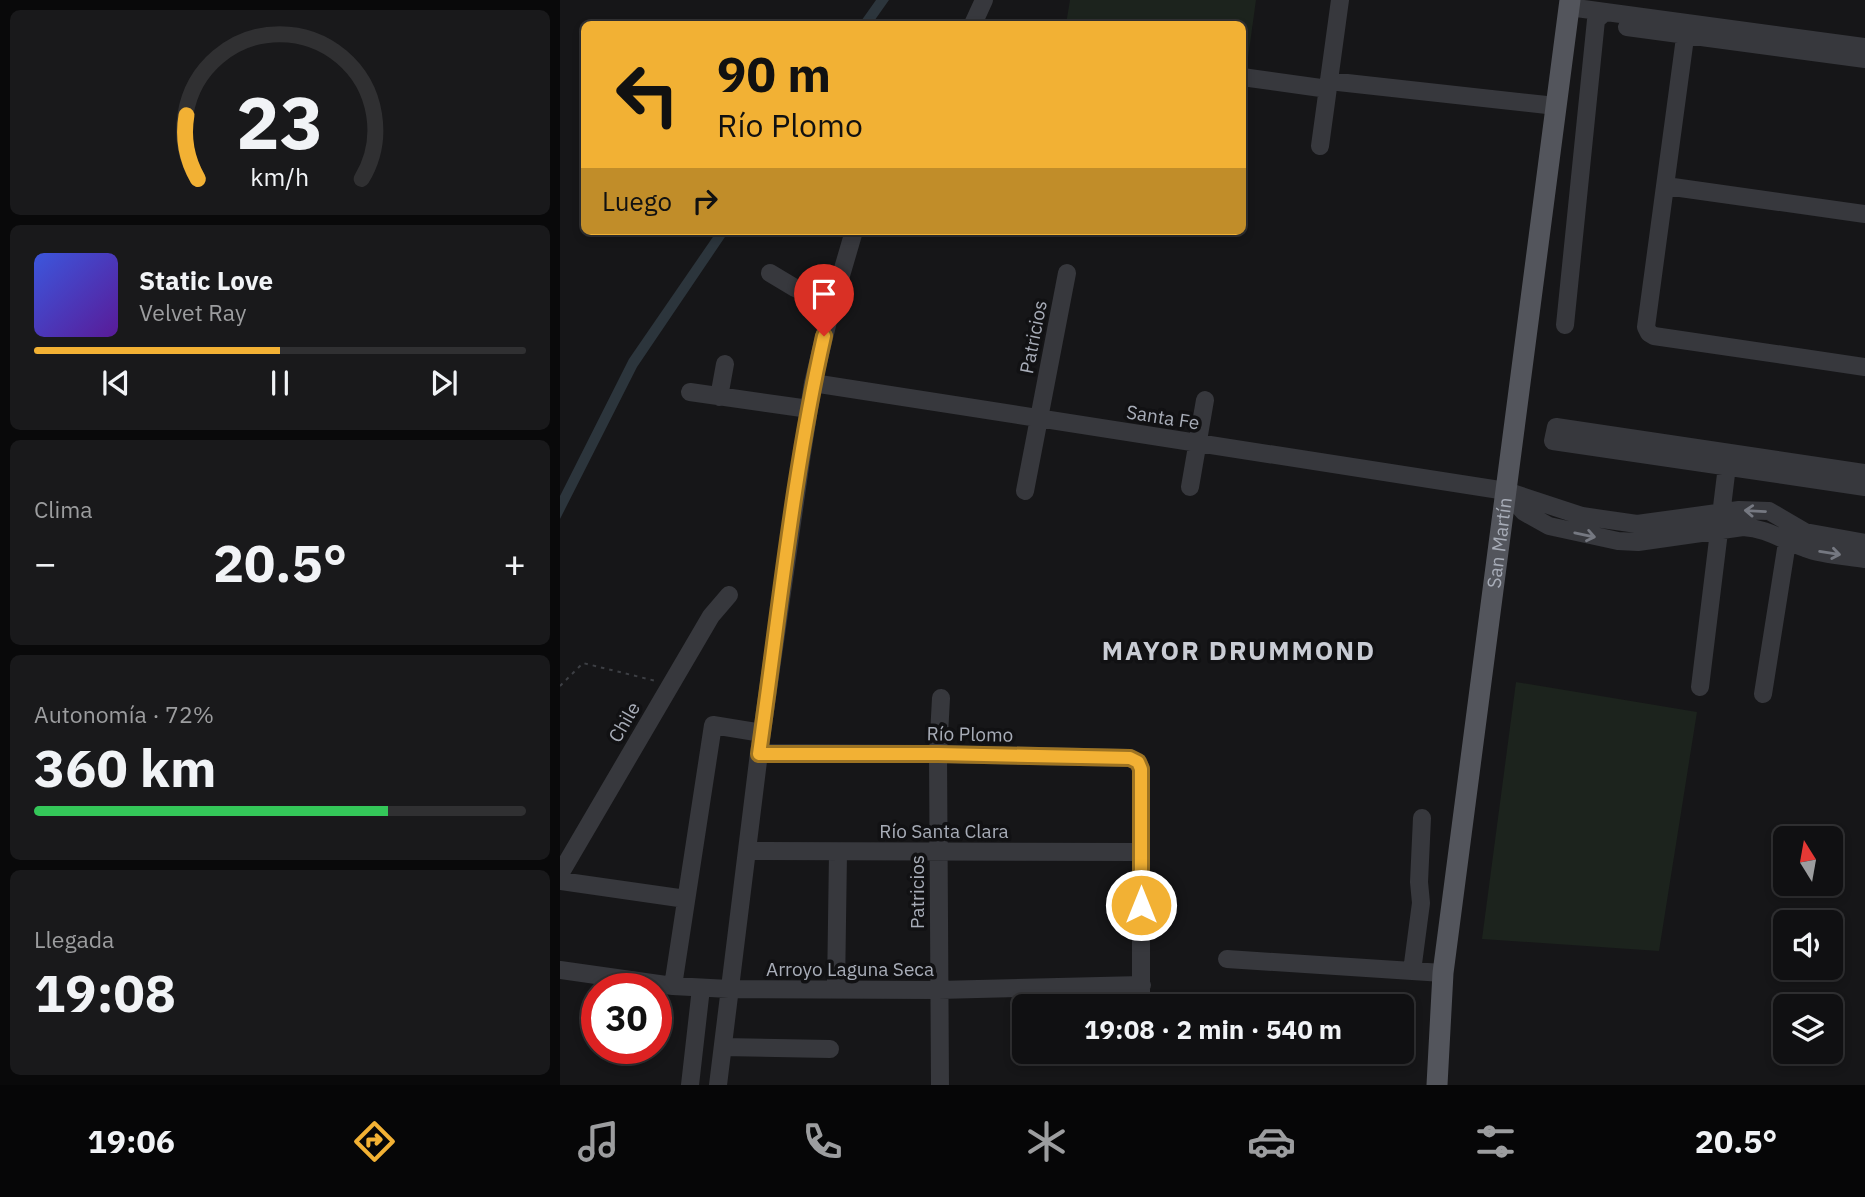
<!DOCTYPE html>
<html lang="es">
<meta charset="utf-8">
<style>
:root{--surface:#101012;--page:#19191b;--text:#f1f3f6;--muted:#9c9d9f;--line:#303032;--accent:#f2b134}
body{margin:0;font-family:"IBM Plex Sans",sans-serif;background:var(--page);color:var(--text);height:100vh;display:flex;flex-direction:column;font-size:26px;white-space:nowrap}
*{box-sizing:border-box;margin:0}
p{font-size:23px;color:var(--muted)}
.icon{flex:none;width:38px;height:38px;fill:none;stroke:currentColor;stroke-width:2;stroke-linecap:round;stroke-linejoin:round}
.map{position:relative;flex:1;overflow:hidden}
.details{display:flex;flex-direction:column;gap:10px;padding:10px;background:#09090a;width:560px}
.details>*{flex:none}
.hud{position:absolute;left:21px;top:21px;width:665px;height:214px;border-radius:10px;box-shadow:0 4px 10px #0003,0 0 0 2px var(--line);background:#f2b134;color:#111;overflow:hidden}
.needle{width:46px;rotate:349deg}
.controls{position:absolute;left:1213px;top:826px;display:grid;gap:14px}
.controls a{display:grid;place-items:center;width:70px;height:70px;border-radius:10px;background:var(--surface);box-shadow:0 4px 10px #0003,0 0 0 2px var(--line);font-size:35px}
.speed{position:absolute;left:21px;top:973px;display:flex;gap:14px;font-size:35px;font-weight:700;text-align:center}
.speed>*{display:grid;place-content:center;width:91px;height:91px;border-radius:50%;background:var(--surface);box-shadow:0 4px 10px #0003,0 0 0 2px var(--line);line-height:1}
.speed .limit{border:10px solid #d22;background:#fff;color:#111}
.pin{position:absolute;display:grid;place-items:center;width:60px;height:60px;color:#fff;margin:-72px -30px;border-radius:50% 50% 50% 0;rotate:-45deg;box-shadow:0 0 7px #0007}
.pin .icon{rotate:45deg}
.me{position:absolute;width:77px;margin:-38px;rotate:0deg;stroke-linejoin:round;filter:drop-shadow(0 0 5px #0008)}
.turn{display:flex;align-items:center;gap:24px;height:147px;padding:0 21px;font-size:32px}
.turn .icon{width:91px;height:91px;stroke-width:2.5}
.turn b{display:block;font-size:49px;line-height:60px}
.then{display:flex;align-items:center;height:66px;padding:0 21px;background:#0003;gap:14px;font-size:26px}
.big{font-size:52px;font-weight:700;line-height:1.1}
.details .card{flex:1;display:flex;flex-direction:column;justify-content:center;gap:10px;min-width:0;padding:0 24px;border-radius:10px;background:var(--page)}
.details .dial{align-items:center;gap:0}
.dial svg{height:182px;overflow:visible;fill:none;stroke:var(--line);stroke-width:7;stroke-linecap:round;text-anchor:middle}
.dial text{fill:var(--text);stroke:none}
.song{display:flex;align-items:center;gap:21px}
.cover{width:84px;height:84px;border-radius:10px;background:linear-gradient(135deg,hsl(230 70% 55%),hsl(270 70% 35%))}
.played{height:7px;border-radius:4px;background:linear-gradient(90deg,var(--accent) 50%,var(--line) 50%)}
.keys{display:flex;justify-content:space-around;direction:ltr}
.heat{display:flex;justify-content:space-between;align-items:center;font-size:38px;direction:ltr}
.charge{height:10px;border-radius:5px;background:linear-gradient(90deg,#34c759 72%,var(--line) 0)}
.trip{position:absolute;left:452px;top:994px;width:402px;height:70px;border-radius:10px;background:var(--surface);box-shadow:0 4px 10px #0003,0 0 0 2px var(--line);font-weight:700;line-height:70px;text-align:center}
.tab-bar{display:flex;height:112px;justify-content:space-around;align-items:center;background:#060607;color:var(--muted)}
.tab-bar .icon{width:49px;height:49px}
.tab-bar .active{color:var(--accent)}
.tab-bar b{font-size:32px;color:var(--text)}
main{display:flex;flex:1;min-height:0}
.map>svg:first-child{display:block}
.green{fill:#1c231d}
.water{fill:#2c353c}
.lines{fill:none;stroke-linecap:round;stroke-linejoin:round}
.path{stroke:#3d3f44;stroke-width:2;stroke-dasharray:3.5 5;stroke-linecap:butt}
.minor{stroke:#37383d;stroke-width:18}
.major{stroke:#53555c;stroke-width:21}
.oneway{stroke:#757881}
.route-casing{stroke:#9d7322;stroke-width:18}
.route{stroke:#f2b134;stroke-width:12}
.labels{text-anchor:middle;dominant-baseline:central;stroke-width:7;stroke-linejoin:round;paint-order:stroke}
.street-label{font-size:19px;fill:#a8adb8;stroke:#111113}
.district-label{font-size:26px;font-weight:bold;letter-spacing:2px;fill:#c9ccd4;stroke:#111113}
</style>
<main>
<section class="details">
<div class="card dial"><svg viewBox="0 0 100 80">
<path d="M14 69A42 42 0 1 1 86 69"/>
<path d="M14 69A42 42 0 0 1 9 41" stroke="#f2b134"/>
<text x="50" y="56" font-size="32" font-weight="700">23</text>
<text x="50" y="72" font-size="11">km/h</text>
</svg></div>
<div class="card">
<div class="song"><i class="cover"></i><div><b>Static Love</b><p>Velvet Ray</p></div></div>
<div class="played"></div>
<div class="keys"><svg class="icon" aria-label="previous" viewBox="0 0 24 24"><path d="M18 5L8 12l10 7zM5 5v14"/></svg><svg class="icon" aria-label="pause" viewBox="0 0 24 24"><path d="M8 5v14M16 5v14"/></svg><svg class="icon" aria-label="next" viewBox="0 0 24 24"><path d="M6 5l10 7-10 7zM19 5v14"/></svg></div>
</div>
<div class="card"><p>Clima</p>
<div class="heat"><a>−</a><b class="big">20.5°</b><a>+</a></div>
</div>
<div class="card"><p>Autonomía · 72%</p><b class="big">360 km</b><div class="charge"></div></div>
<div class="card"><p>Llegada</p><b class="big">19:08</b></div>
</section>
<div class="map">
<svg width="1305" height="1085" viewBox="0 0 1305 1085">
<rect width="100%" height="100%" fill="#161618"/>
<path class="green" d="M 510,0 L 696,0 L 687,65 L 683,65 L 682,24 L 506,24 Z
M 956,682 L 1137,712 L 1099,951 L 922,939 Z"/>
<path class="water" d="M 316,0 L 329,0 L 312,24 L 299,24 Z
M 157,231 L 169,231 L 77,367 L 0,519 L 0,496 L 69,359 Z"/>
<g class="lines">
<path class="path" d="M 0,686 L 23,663 L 96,681"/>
<path class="minor" d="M 1009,7 L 1305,47
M 1127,23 L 1086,327 L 1089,333 L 1094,336 L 1305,367
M 413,24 L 424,0
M 1067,27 L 1305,59
M 682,77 L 768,89
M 769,81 L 996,106
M 760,146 L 780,0
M 1106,186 L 1305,214
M 210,273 L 235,288 L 272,306
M 1005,325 L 1036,20 L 1045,12
M 253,383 L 946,491 L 1022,516 L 1077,524 L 1179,510 L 1209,511 L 1245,532 L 1305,543
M 130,392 L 249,409
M 159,397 L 165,364
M 1305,473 L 996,427 L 993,441 L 1305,487
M 630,487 L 645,400
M 465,491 L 507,273
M 948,494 L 964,512 L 989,526 L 1058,541 L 1078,542 L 1183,527 C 1209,529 1221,540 1245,548 C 1263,555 1286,556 1305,559
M 1140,687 L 1167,466
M 1203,694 L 1229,530
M 199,753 L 378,754 L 570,758 L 578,762 L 581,769 L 581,1006
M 187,851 L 581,852
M 0,874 L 151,616 L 169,595
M 0,881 L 126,899
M 667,959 L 883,973
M 0,970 L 113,986 L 169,989 L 378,990 L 582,985
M 852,971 L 861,903 L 859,882 L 862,818
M 113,986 L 153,725 L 202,733
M 276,990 L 278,853
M 163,1047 L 270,1049
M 130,1085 L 141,988
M 158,1085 L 199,753 L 241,460 L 253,383 L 270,313 L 294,231
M 380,1085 L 378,754 L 381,698"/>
<path class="major" id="s1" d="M 877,1085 L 883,973 L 1010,0"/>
</g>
<defs><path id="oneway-shaft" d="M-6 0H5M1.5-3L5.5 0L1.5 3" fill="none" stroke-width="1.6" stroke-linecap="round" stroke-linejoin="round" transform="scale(1.75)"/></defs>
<g class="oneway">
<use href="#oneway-shaft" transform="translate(1195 511) rotate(-177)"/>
<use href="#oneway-shaft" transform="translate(1025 535) rotate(12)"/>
<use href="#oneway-shaft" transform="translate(1270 553) rotate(9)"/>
</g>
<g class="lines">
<g class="route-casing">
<path id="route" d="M 264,336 C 233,473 219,615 199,754 L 378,754 L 570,758 L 578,762 L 581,769 L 581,905"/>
</g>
<use href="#route" class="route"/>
</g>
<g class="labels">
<g class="street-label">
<text transform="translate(473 337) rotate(-79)">Patricios</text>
<text transform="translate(603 417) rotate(9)">Santa Fe</text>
<text stroke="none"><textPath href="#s1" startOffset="546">San Martín</textPath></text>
<text transform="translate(64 722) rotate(-60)">Chile</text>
<text transform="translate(410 734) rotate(1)">Río Plomo</text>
<text x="384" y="831">Río Santa Clara</text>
<text transform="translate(357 892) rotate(-90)">Patricios</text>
<text x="290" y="969">Arroyo Laguna Seca</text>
</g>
<g class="district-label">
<text x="679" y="650">MAYOR DRUMMOND</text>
</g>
</g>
</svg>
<div class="controls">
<a><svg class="needle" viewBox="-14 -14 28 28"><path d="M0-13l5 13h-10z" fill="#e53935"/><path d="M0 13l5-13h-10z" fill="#9c9d9f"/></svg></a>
<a><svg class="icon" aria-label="sound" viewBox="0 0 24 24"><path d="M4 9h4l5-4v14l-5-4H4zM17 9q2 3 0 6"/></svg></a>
<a><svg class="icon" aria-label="layers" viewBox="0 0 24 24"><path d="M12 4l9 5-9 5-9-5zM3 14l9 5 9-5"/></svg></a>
</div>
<div class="speed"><div class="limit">30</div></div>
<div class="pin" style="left:264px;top:336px;background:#d93025"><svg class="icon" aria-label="arrive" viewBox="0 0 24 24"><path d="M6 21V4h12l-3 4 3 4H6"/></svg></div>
<svg class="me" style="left:581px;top:905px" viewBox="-20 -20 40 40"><circle r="17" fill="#f2b134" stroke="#fff" stroke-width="3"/><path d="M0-11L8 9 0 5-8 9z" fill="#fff"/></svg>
<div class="trip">19:08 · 2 min · 540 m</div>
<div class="hud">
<div class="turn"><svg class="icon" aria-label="left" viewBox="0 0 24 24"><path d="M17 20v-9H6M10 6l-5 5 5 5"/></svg><div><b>90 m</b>Río Plomo</div></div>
<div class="then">Luego<svg class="icon" aria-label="right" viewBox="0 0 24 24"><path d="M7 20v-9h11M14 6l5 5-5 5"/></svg></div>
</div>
</div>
</main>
<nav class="tab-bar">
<b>19:06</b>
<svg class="icon active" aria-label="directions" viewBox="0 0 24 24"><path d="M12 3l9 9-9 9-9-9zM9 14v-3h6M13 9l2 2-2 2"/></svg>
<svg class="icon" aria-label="music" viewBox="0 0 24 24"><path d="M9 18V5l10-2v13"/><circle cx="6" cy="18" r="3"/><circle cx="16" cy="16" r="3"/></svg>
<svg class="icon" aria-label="phone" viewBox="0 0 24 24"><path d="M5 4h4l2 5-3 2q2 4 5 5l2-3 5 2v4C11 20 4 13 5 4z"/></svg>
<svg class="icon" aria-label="climate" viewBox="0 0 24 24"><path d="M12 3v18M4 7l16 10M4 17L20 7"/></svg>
<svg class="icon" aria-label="car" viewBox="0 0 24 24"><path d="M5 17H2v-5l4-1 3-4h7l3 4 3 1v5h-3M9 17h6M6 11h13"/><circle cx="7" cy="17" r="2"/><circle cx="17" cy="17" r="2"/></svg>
<svg class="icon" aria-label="filters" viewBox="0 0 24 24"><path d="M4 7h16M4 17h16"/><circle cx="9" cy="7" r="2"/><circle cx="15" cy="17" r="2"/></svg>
<b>20.5°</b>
</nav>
